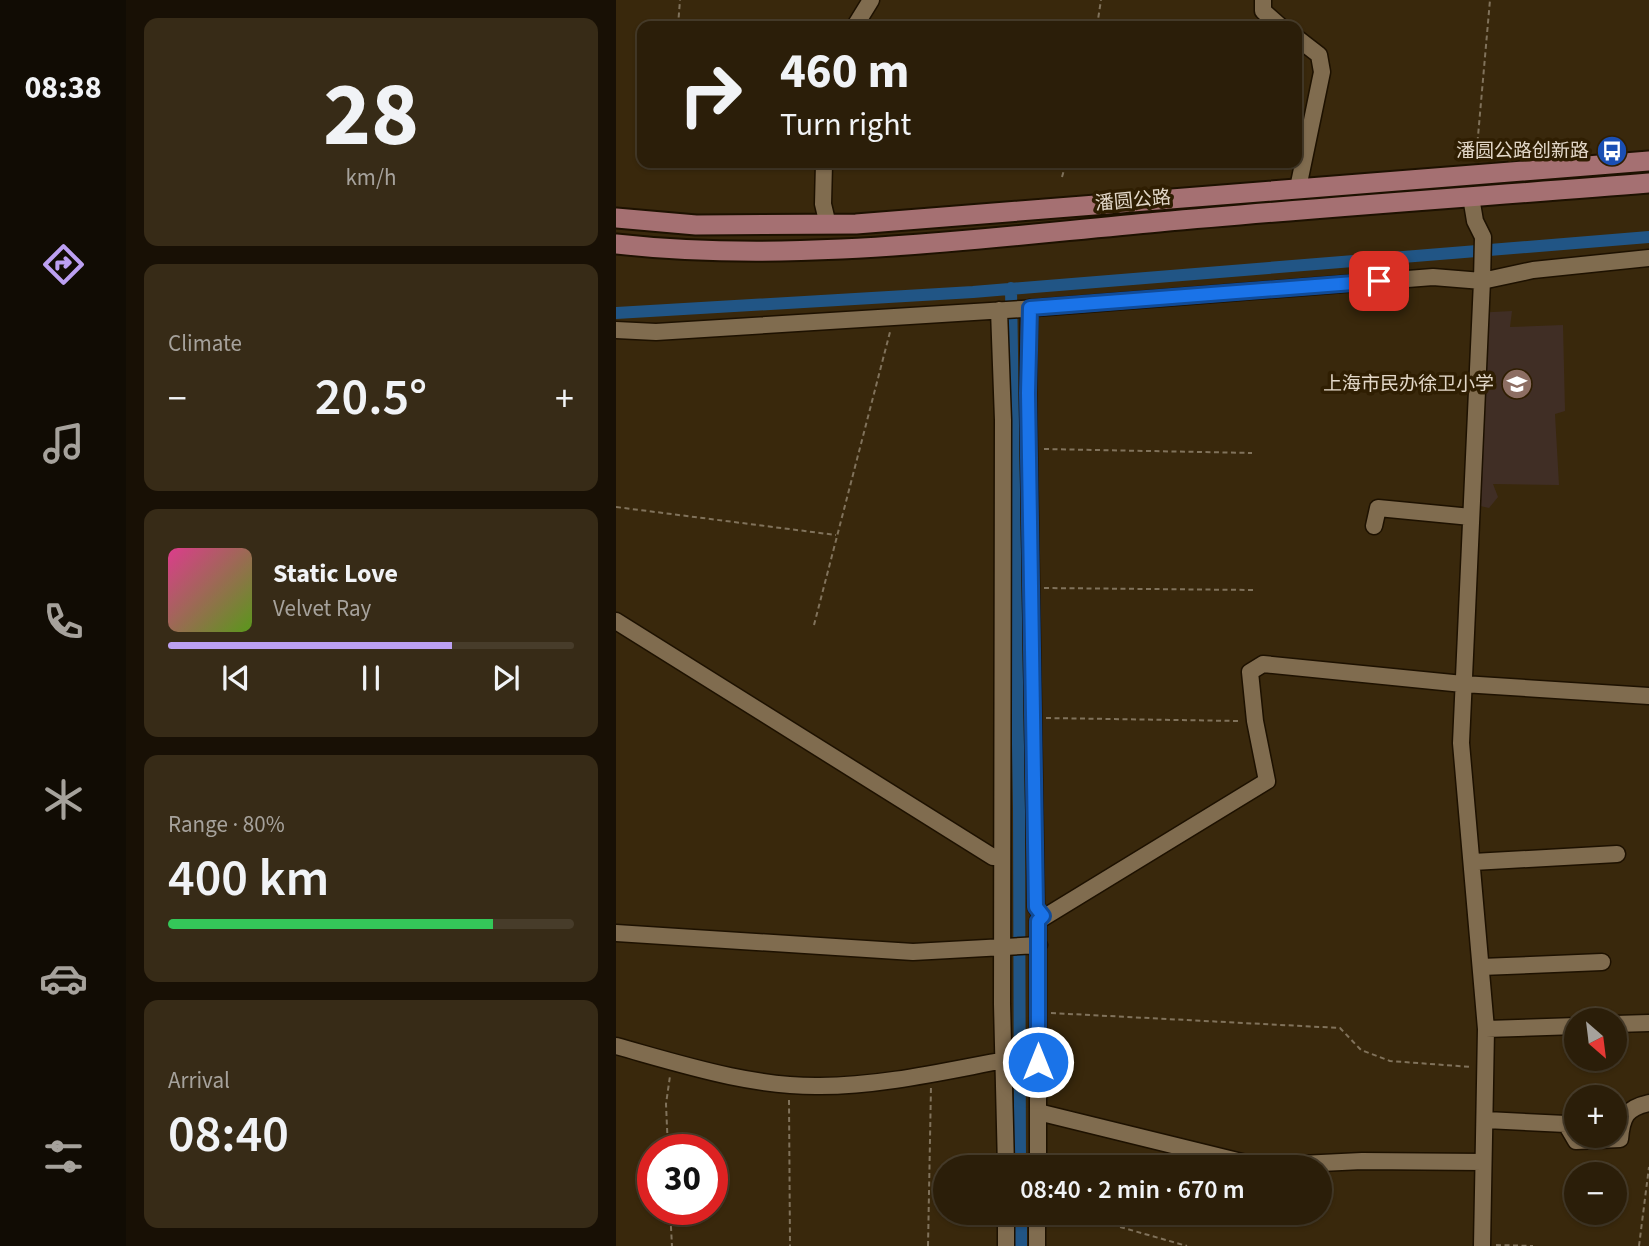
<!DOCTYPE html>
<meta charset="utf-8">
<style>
:root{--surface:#2b1e09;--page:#372b17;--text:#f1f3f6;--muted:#a6a29c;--line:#473c2a;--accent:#bca0f2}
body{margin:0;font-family:"Source Sans 3","Noto Sans SC",sans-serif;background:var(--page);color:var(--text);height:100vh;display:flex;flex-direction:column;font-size:26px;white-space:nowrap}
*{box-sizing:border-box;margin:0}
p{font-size:23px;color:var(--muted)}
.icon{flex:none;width:38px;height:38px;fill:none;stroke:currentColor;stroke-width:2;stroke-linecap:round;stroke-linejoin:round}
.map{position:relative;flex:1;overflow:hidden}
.sheet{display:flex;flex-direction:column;gap:18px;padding:18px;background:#181005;width:490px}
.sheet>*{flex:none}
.hud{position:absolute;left:21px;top:21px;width:665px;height:147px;border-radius:14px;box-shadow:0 2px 5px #0004,0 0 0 2px var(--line);background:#2b1e09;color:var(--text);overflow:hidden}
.needle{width:46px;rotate:152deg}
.buttons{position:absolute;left:948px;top:1008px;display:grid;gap:14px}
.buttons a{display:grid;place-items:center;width:63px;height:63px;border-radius:50%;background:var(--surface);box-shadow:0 2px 5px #0004,0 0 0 2px var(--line);font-size:35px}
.speed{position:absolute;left:21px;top:1134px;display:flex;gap:14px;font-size:35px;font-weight:700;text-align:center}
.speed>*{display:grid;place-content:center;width:91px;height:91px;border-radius:50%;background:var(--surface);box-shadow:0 2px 5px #0004,0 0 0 2px var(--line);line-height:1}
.speed .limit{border:10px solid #d22;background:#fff;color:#111}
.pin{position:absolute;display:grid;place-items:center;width:60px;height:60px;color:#fff;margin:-30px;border-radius:14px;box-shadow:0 4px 10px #0006}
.me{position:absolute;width:77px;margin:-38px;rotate:0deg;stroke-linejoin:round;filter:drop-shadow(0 0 5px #0008)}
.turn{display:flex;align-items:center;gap:24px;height:147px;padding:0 28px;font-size:32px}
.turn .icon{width:91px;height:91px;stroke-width:2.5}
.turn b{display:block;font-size:49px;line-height:60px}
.big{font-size:52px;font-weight:600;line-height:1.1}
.sheet .widget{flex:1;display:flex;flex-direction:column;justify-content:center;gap:10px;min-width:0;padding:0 24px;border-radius:14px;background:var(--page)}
.sheet .dial{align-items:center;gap:0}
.dial b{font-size:91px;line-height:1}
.song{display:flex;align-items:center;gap:21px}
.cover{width:84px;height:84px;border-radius:10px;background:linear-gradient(135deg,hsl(330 70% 55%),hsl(90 70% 35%))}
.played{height:7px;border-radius:4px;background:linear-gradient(90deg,var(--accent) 70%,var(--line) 70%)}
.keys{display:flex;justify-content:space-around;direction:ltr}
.heat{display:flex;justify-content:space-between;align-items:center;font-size:38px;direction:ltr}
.charge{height:10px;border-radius:5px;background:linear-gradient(90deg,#34c759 80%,var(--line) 0)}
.trip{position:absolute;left:317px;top:1155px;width:399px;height:70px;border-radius:35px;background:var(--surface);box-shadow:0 2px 5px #0004,0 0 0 2px var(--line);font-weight:600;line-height:70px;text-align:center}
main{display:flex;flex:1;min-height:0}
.menu{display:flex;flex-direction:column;width:126px;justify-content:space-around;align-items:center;background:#110c04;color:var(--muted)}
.menu .icon{width:49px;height:49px}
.menu .current{color:var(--accent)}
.menu b{font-size:32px;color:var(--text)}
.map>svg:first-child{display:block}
.education{fill:#402e25}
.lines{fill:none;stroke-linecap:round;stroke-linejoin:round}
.canal{stroke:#215585;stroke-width:12}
.minor-casing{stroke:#1d1100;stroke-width:19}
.major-casing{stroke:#1d1100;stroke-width:23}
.path{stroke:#80725b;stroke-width:2;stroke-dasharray:5 3.5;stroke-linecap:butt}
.minor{stroke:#806c4f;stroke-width:16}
.major{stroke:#a57072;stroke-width:19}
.route-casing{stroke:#114b97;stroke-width:18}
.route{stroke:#1a73e8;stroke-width:12}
.labels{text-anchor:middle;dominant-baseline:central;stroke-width:7;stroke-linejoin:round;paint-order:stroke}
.poi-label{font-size:19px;fill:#e2d7c8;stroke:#2f1e02;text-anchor:end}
.street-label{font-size:19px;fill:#e2d7c8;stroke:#2f1e02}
</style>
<main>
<nav class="menu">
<b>08:38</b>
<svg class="icon current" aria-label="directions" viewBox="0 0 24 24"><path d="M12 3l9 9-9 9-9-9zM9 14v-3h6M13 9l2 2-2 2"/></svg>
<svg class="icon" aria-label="music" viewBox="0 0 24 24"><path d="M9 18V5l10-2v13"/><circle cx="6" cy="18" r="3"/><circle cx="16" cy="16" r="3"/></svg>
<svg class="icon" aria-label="phone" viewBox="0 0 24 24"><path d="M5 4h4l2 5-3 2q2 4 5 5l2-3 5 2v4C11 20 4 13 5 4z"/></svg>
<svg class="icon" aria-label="climate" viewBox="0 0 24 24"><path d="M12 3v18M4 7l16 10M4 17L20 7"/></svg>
<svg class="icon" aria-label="car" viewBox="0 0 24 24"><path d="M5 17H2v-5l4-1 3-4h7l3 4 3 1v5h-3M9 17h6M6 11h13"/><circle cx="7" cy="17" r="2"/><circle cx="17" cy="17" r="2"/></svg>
<svg class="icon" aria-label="filters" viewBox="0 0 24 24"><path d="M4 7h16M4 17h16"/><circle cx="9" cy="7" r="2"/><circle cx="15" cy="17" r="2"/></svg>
</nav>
<section class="sheet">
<div class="widget dial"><b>28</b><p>km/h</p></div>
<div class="widget"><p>Climate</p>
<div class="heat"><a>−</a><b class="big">20.5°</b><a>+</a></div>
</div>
<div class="widget">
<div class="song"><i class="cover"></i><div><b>Static Love</b><p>Velvet Ray</p></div></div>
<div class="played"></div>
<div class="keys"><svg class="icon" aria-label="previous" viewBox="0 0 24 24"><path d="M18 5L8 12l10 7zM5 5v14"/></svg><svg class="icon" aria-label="pause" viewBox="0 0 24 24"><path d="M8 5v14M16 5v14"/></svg><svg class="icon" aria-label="next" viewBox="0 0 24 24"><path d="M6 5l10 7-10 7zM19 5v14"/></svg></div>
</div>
<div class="widget"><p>Range · 80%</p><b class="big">400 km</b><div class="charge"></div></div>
<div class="widget"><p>Arrival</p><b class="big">08:40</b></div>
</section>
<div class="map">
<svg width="1033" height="1246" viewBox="0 0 1033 1246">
<rect width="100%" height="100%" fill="#39280c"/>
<path class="education" d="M 896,311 L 894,327 L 947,325 L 949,411 L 939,414 L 943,485 L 877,484 L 882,497 L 873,508 L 847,502 L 858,313 Z"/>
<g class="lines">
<path class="canal" d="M 395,288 L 403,809 L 404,1167
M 0,313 L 357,292 L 1033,237
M 405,1213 L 405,1246"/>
<g class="minor-casing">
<path id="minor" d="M 647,0 L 647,11 L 664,26
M 239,26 L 255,0
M 681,38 L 703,55 L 706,72 L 682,188
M 208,163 L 207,204 L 212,225
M 855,197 L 859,221 L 867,237 L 866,281 L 845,743 L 870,1029 L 866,1246
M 413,308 L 412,393 L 420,907 L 427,917
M 383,310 L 387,420 L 386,1004 L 390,1167
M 0,330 L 40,332 L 406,309 L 817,277 L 866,281 L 917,270 L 1033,258
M 758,526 L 762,508 L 855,517
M 0,621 L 377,857 L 386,857
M 857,862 L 1001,854
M 0,933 L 297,952 L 423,945
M 865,967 L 986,962
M 999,1024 L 1033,1023
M 870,1029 L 961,1026
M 0,1046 C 65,1064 135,1087 204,1086 C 265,1086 329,1071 389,1060
M 422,1112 L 642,1166 L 746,1161 L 867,1162
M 870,1120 L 950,1124 L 960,1141 L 1004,1139 C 1006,1117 1010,1108 1033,1103
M 422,1167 L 422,921 L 651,781 L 639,721 L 634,672 L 647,664 L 847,684 L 1033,696
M 390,1213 L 390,1246
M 421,1246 L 421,1213"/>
</g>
<g class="major-casing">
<path id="major" d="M 0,218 L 80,225 L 240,224 L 1033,161
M 0,244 C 178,264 365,238 543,222 C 706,207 870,196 1033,183"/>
</g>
<path class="path" d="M 62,26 L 64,0
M 481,26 L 485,0
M 860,159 L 874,0
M 47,170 L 47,163
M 446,177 L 450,163
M 428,449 L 636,453
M 0,507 L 220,535
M 428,588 L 637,590
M 198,625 L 274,332
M 430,718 L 624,721
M 435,1013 L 724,1028 L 745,1050 L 774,1061 L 855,1067
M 173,1100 L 174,1246
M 52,1150 L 50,1104 L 54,1076
M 54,1209 L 56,1246
M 455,1213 L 571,1246
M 880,1245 L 917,1246
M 312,1246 L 315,1086
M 1023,1246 L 1033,1167"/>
<use href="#minor" class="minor"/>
<use href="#major" class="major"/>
</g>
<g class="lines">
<g class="route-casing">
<path id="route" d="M 422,1062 L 422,921 L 427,916 L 420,907 L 412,393 L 414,308 L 763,281"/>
</g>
<use href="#route" class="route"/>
</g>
<defs>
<g id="bus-disc" transform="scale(1.575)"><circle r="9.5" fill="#1a4fb4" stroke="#2f1e02"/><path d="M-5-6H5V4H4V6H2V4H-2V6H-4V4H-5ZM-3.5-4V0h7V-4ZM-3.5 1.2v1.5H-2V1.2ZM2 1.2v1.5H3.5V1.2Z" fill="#fff"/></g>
<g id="school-disc" transform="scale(1.575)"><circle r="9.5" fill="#8d6e63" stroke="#2f1e02"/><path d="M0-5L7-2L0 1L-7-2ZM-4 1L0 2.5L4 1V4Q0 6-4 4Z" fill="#fff"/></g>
</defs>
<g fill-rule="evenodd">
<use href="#bus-disc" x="996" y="151"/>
<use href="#school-disc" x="901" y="384"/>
</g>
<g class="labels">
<g class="poi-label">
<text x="973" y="151">潘圆公路创新路</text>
<text x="878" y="384">上海市民办徐卫小学</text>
</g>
<g class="street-label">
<text transform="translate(517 201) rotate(-5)">潘圆公路</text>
</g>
</g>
</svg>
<div class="buttons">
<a><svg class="needle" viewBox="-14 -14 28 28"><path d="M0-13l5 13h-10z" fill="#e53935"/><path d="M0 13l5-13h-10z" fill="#a6a29c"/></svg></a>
<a>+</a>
<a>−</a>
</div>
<div class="speed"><div class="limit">30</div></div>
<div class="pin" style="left:763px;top:281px;background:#d93025"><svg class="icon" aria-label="arrive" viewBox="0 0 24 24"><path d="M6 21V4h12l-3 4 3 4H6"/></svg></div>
<svg class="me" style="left:422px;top:1062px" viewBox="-20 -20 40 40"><circle r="17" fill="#1a73e8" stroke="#fff" stroke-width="3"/><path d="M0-11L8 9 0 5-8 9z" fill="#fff"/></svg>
<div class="trip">08:40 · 2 min · 670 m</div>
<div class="hud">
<div class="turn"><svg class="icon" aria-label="right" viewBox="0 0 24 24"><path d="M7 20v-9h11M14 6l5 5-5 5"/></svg><div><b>460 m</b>Turn right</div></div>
</div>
</div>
</main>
